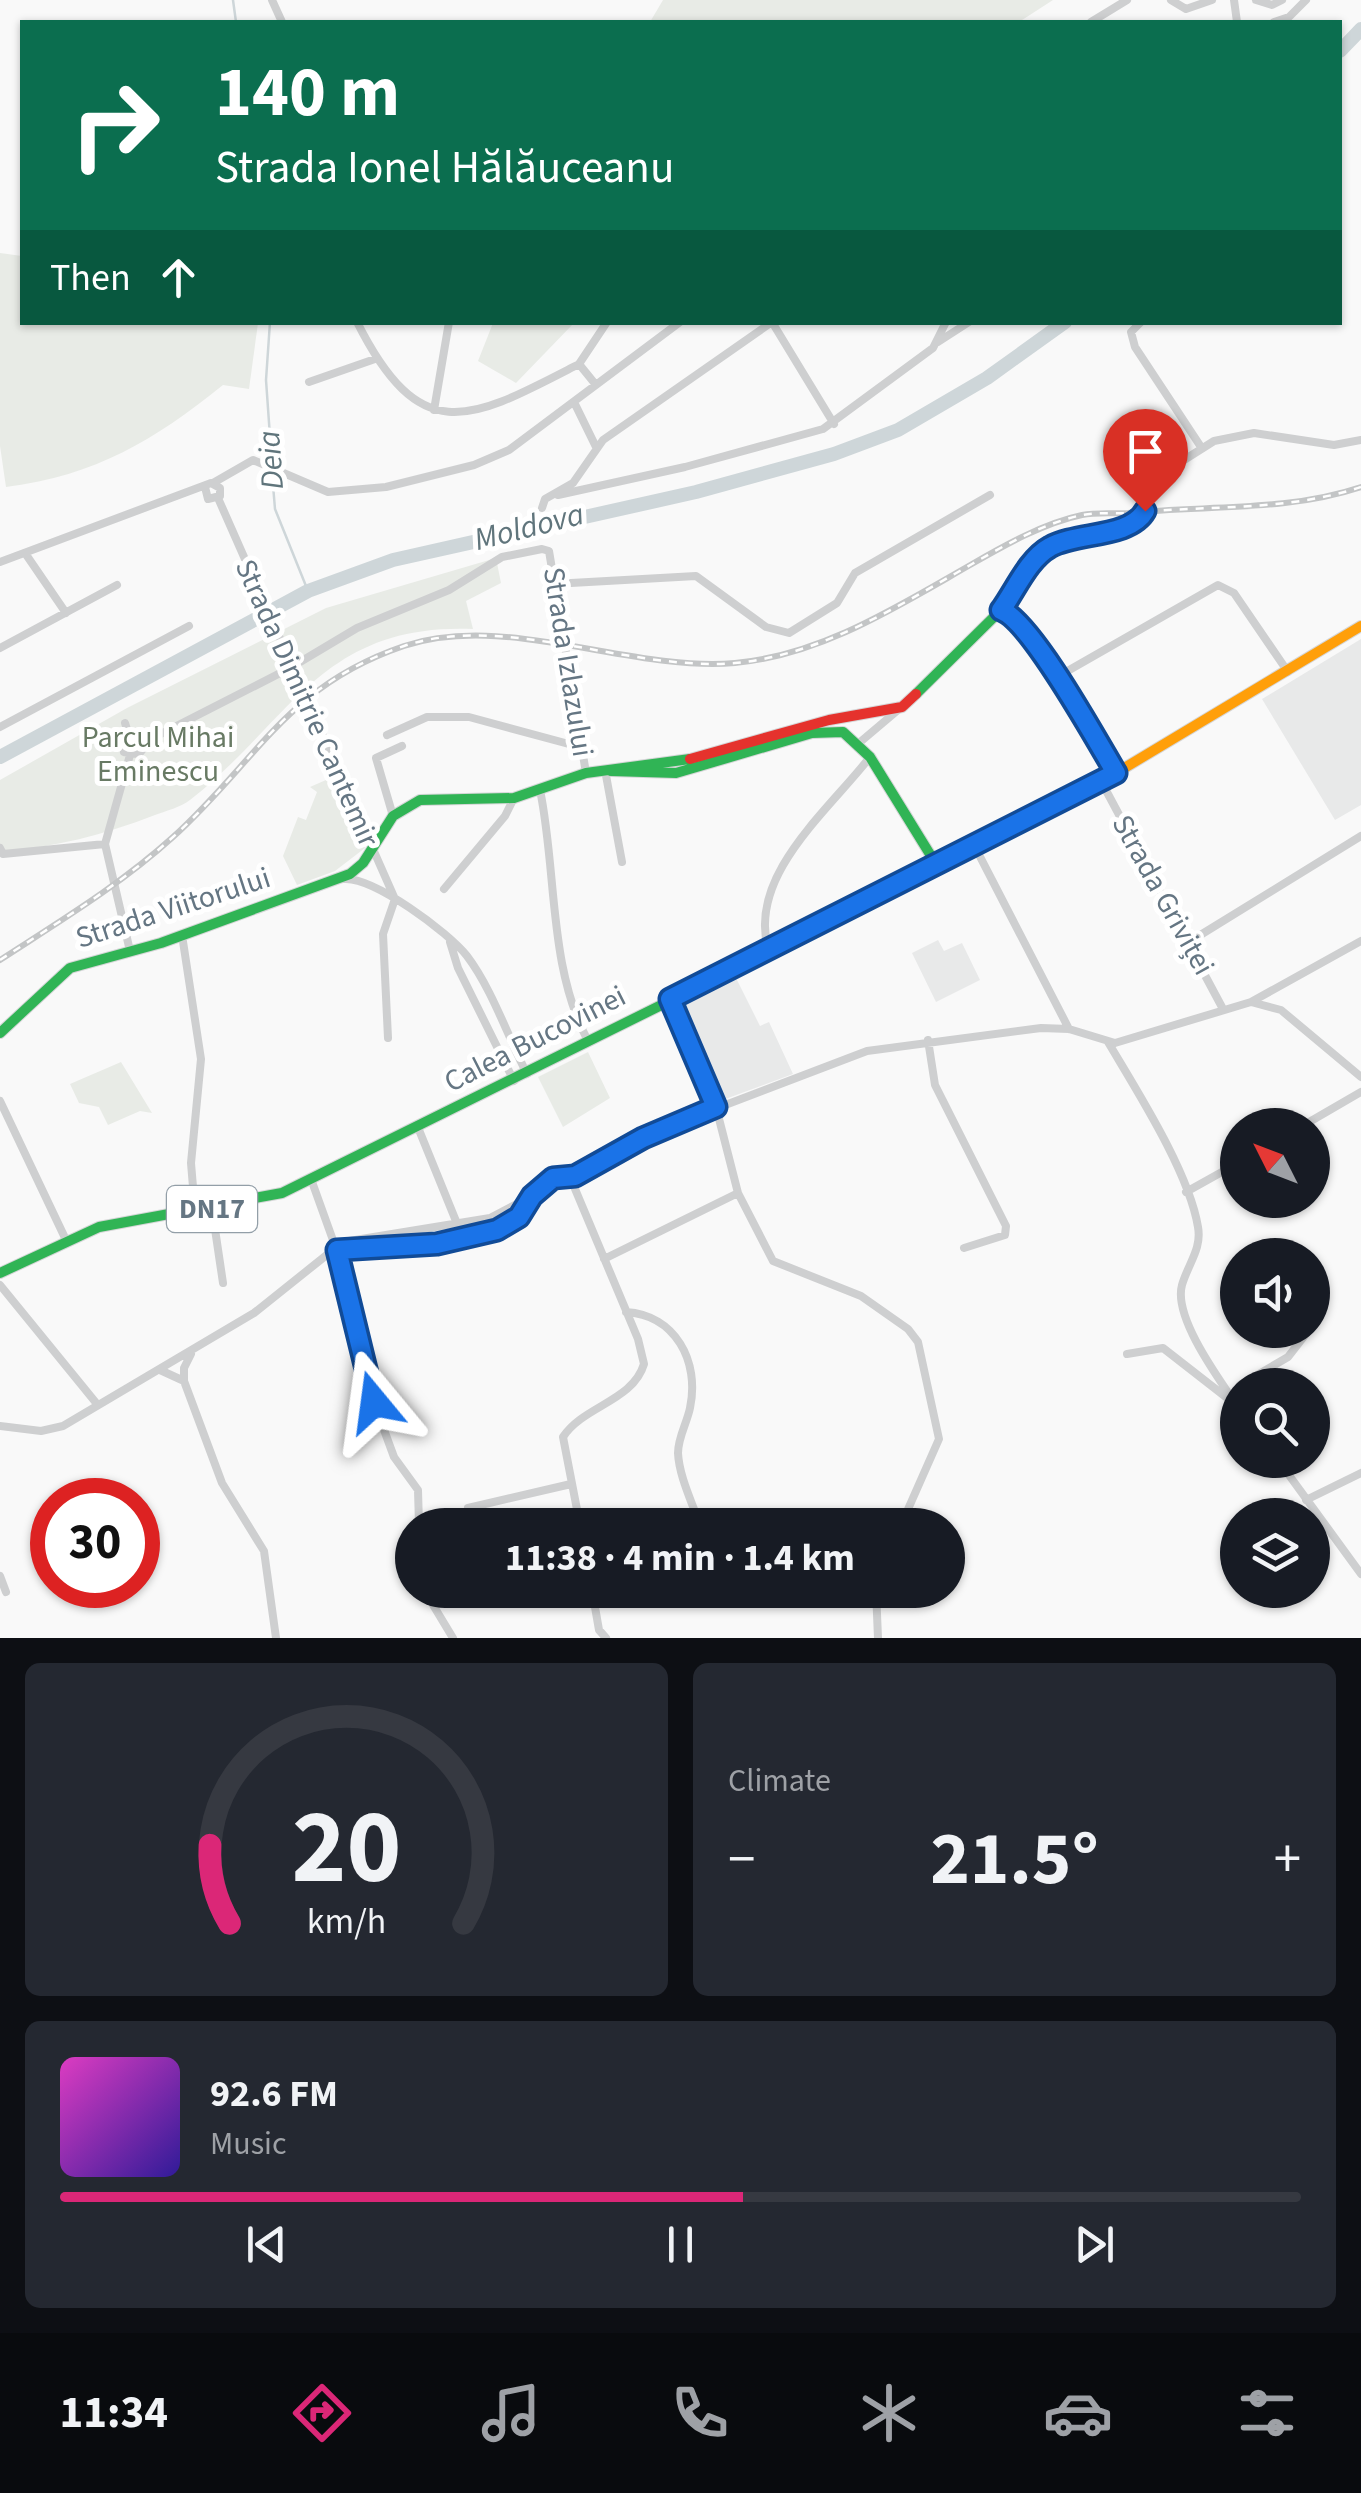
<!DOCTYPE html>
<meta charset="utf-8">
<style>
:root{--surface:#171b24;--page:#242831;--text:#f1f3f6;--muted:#9ea1a6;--line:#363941;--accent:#db2777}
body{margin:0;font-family:"Source Sans 3",sans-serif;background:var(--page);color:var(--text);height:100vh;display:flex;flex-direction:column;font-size:38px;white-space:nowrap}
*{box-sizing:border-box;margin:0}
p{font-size:32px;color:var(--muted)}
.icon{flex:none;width:55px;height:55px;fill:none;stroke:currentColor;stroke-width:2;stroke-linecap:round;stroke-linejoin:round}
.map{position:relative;height:1638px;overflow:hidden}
.details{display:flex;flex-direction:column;gap:25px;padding:25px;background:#0d0f14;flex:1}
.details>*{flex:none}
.top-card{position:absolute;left:20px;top:20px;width:1322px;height:305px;border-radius:0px;box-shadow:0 2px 8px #0004;background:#0b6e4f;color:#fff;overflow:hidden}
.needle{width:65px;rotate:312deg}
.fabs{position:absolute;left:1220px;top:1108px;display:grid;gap:20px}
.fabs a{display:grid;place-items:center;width:110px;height:110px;border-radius:50%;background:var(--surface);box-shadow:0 2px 8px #0004;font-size:50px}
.speed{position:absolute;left:30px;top:1478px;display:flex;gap:20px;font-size:50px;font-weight:700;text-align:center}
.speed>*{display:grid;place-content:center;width:130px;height:130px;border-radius:50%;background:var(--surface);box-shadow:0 2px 8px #0004;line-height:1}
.speed .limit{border:15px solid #d22;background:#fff;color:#111}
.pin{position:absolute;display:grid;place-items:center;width:85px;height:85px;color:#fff;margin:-102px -42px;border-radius:50% 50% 50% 0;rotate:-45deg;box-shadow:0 0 10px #0007}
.pin .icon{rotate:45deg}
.me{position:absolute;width:110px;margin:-55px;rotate:344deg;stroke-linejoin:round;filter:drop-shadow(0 0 8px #0008)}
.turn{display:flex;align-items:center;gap:35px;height:210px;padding:0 30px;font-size:45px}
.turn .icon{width:130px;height:130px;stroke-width:2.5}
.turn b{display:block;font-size:70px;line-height:85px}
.then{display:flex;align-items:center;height:95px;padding:0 30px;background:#0003;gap:20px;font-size:38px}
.big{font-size:75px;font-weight:700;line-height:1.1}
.details .tile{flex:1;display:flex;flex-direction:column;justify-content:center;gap:15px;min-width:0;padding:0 35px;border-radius:15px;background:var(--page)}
.details .dial{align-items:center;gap:0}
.dial svg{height:260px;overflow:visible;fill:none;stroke:var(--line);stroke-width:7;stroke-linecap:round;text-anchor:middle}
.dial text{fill:var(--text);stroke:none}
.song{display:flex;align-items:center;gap:30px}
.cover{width:120px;height:120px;border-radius:15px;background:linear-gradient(135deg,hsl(310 70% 55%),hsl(250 70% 35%))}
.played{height:10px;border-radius:5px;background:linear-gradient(90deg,var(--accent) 55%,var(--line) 55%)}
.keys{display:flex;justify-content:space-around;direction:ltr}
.heat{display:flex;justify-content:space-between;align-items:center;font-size:55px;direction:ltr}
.details .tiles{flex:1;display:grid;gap:25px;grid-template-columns:1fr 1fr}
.tile:last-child{grid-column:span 2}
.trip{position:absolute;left:395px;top:1508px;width:570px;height:100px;border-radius:50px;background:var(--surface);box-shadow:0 2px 8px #0004;font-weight:700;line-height:100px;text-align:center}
.tabs{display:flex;height:160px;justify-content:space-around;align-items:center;background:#090b0e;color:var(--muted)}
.tabs .icon{width:70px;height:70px}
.tabs .active{color:var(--accent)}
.tabs b{font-size:45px;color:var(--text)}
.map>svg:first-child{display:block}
.built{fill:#e8e9e9}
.green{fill:#e8ebe6}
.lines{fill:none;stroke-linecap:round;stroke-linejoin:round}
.stream{stroke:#ced6d9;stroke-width:2.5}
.river{stroke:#ced6d9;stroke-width:14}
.fast-casing{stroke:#d5d6d7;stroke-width:12}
.slow-casing{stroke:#d5d6d7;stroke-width:12}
.jam-casing{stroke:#d5d6d7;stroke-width:12}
.street{stroke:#cecfd0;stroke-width:8}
.fast{stroke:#30b455;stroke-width:10}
.slow{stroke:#ff9f0a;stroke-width:10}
.jam{stroke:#e5322d;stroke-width:10}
.rail-casing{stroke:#c3c5c6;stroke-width:6}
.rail{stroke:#fff;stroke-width:2.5;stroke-dasharray:8;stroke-linecap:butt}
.route-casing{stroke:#114b97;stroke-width:25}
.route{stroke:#1a73e8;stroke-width:18}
.labels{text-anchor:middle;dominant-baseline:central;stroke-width:10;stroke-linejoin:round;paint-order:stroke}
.shield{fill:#fff;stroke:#939fa8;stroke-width:2.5}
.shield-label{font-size:28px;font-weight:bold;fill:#657683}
.street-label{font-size:30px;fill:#657683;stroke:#fff}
.park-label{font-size:30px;fill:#687a64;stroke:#fff}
.water-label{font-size:32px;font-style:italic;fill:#60757c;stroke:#fff}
</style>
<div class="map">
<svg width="1361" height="1638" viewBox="0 0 1361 1638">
<rect width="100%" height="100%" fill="#f9f9f9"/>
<path class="built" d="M 1361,639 L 1361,805 L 1335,820 L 1262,699 Z
M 938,940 L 944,951 L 962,943 L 980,980 L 936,1002 L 912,953 Z
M 736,978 L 760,1026 L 769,1022 L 793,1074 L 720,1101 L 675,1006 Z"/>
<path class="green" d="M 663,0 L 1053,0 L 1019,22 L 650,22 Z
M 0,253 L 22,256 L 22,322 L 258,323 L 249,389 L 223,385 C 153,441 97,475 6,487 L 0,446 Z
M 493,323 L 493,322 L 574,323 L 516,383 L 478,361 Z
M 496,558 L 501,583 L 466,601 L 473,629 C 321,623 291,721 190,800 C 181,807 166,811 155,815 C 103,835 56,847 0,852 L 0,780 L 127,708 L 326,608 Z
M 335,776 L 365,848 L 335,871 L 297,885 L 283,856 L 298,817 L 306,820 L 317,792 L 310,787 Z
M 588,1052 L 610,1098 L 563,1127 L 538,1077 Z
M 121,1062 L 152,1113 L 140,1111 L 108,1125 L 99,1107 L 79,1103 L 70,1084 Z"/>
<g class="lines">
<path class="stream" d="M 233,0 L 236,22
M 270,322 L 266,380 L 272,465
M 272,473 L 275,509 L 308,591"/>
<path class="river" d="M 1340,51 L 1361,29
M 0,757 L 308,591 L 393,560 L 696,492 L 834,454 L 898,430 L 987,378 L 1065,322"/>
<g class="fast-casing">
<path id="fast" d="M 916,694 L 1001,610 L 1046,658 L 1116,773
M 611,771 L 676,773 L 812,733 L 843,732 L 870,757 L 936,864
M 0,1033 L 70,968 L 161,943 L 350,874 L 363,863 L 393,816 L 420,800 L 514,798 L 586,773 L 690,759
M 0,1273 L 99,1227 L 282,1193 L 726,973"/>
</g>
<g class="slow-casing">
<path id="slow" d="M 726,973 L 1116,773 L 1361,626"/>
</g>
<g class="jam-casing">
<path id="jam" d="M 690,759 L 829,720 L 902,707 L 916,694"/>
</g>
<path class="street" d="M 272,0 L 282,22
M 1171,0 L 1186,9 L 1212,0
M 1234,0 L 1237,22
M 1256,0 L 1272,5 L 1282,0
M 1091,22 L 1127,0
M 1274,22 L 1289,17 L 1306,0
M 357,322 C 422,451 472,419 579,364 L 596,385
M 772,322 L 834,424
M 1141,322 L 1131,332 L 1135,347 L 1201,447
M 938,342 L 969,322
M 579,364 L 607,322
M 309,382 L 375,359
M 574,402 L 596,447
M 434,410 L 449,322
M 213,483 L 253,460 L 328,492 L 386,487 L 474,465 L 509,450 L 680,322
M 558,495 L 685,467 L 823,429 L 933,348 L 946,322
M 218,498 L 395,899
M 542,508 L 545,499 L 573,483 L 603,440 L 772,322
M 25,553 L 66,613
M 0,562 L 211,483 L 220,488 L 220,496 L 208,499 L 205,487
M 553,584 L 696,576 L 766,627 L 789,633 L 837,603 L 855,573 L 990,495
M 1001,610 L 1034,562 L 1051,546 L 1139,520 L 1165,472 L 1214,441 L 1254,433 L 1334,445 L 1361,440
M 0,648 L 117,585
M 1057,677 L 1218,585 L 1234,593 L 1288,672
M 125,723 L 131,742
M 0,727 L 189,626
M 387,735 L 427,717 L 469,717 L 580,747
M 859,743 L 898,710
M 124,752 L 139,754 L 151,739 L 290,668 L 357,628 L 449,590 L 502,557 L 542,549 L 549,551 L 586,773
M 124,752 L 131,742 L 144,744
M 605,770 L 622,862
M 1101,781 L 1223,1009
M 540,790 C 557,872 548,966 588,1041
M 393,816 L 376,758 L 402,746
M 105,844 L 130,755
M 974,845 L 1069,1029
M 0,848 L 3,854 L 105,844 L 130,951
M 344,879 C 374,877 448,932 467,956 C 492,989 508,1037 527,1074
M 444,889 L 505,816 L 514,798
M 182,935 L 201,1059 L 191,1163 L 195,1211
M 450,942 L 458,968 L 514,1081
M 1189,942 L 1361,836
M 768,948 C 748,875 829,810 870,757
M 670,999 L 716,1107 L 738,1193 L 773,1261 L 861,1296 L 908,1329 L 918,1342 L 939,1439 L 901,1525
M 1251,1002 L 1361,941
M 388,1038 L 383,934 L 395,899
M 928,1040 L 935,1085 L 1006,1226 L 1005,1235 L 964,1248
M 1108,1042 C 1137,1091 1189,1172 1198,1227 C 1202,1249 1188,1264 1182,1285 C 1173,1317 1219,1379 1238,1407
M 0,1101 L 66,1240
M 417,1125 L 458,1226
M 1304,1125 L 1361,1092
M 570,1177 L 638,1339 L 644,1364 C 633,1401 583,1406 563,1437 L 580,1525
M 311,1179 L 343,1268 L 380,1419 L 394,1457 L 418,1490 L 419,1525
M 1186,1192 L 1238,1163
M 212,1209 L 223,1283
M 337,1250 C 375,1261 519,1239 532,1196
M 604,1259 L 738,1193
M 0,1285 L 97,1404
M 626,1312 C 675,1315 700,1361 690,1408 C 687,1423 678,1437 678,1453 C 679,1475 691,1500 698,1520
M 1312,1322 L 1322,1291
M 191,1354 L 184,1368 L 184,1381 L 222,1483 L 264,1551 L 276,1638
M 1127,1354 L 1163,1348 L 1231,1401
M 160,1370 L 184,1381
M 1240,1385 L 1288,1357 L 1309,1330
M 0,1426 L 41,1431 L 63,1426 L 254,1313 L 343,1242 L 490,1218 L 532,1196 L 553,1178 L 575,1176 L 678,1123 L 867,1051 L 1041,1028 L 1069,1029 L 1115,1043 L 1251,1002 L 1281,1010 L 1361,1077
M 1278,1460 L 1361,1574
M 1306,1500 L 1361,1473
M 468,1508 L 571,1484
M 0,1576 L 6,1592
M 424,1590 L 453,1638
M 592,1590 L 599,1630 L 606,1638
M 876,1590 L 878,1638"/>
<use href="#fast" class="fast"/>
<use href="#slow" class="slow"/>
<use href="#jam" class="jam"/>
<g class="rail-casing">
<path id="rail" d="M 0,960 C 60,921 120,885 173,837 C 257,761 286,686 404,646 C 505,612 629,672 735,663 C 822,655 898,606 972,564 C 1005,545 1044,523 1082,515 C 1097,512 1113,514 1128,513 C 1206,505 1286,512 1361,487"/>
</g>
<use href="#rail" class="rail"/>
</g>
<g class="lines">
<g class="route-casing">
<path id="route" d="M 374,1402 L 337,1250 L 437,1244 L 497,1230 L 519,1217 L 532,1196 L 553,1178 L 575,1176 L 643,1138 L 716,1107 L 670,999 L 1116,773 C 1097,741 1031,621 1001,610 C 1015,591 1028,559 1050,547 C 1076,532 1130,538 1145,511"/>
</g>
<use href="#route" class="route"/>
</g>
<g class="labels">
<rect class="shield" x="167" y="1186" width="90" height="46" rx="8"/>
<g class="shield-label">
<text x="212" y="1209">DN17</text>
</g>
<g class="street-label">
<text transform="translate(568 662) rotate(81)">Strada Izlazului</text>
<text transform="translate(307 703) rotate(66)">Strada Dimitrie Cantemir</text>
<text transform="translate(1163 895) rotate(61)">Strada Griviței</text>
<text transform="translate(173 908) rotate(-18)">Strada Viitorului</text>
<text transform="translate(535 1039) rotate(-27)">Calea Bucovinei</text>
</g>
<g class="park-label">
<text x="158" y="737">Parcul Mihai<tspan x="158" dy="34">Eminescu</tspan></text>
</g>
<g class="water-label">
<text transform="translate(271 460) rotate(-94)">Deia</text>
<text transform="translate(529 527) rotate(-14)">Moldova</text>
</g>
</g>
</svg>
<div class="fabs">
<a><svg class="needle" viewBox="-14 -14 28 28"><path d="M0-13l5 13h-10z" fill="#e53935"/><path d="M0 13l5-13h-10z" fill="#9ea1a6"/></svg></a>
<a><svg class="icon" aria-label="sound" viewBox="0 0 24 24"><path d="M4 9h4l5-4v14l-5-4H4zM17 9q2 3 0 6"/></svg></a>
<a><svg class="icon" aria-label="search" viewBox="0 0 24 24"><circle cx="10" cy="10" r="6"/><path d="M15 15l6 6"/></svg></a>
<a><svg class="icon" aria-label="layers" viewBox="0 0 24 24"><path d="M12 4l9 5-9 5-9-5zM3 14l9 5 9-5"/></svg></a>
</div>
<div class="speed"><div class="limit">30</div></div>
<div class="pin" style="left:1145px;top:511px;background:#d93025"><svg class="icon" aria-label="arrive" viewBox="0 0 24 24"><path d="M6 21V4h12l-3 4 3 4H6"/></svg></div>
<svg class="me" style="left:374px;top:1402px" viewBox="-20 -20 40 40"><path d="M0-17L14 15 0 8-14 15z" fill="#1a73e8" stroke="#fff" stroke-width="4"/></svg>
<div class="trip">11:38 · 4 min · 1.4 km</div>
<div class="top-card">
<div class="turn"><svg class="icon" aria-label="right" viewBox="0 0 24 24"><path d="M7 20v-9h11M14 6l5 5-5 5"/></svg><div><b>140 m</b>Strada Ionel Hălăuceanu</div></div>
<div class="then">Then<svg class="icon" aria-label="ahead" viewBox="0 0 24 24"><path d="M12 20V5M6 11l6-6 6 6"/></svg></div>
</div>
</div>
<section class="details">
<div class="tiles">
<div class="tile dial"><svg viewBox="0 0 100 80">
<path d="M14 69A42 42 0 1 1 86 69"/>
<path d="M14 69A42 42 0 0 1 8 45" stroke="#db2777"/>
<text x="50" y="56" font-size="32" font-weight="700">20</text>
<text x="50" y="72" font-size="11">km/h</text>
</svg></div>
<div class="tile"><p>Climate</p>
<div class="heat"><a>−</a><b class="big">21.5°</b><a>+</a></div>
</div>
<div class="tile">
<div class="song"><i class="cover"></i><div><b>92.6 FM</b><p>Music</p></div></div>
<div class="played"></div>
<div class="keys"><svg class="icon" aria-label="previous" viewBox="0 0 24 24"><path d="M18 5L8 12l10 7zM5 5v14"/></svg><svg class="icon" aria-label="pause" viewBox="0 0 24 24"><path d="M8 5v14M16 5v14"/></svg><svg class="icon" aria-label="next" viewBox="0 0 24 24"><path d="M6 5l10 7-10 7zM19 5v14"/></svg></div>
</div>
</div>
</section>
<nav class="tabs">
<b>11:34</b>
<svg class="icon active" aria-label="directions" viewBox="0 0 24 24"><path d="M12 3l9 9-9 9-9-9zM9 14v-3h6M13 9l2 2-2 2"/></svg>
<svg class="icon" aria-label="music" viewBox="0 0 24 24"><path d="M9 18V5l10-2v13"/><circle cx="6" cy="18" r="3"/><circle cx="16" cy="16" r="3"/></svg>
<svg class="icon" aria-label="phone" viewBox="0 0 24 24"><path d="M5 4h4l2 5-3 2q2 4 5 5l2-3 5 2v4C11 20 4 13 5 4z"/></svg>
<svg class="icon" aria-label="climate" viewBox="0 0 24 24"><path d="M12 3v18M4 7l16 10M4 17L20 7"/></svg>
<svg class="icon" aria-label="car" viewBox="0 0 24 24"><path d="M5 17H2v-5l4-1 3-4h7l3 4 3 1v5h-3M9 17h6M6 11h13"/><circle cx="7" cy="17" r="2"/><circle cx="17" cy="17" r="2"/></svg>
<svg class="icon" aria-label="filters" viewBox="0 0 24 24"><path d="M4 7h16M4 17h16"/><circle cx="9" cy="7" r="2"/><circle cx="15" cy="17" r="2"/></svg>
</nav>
